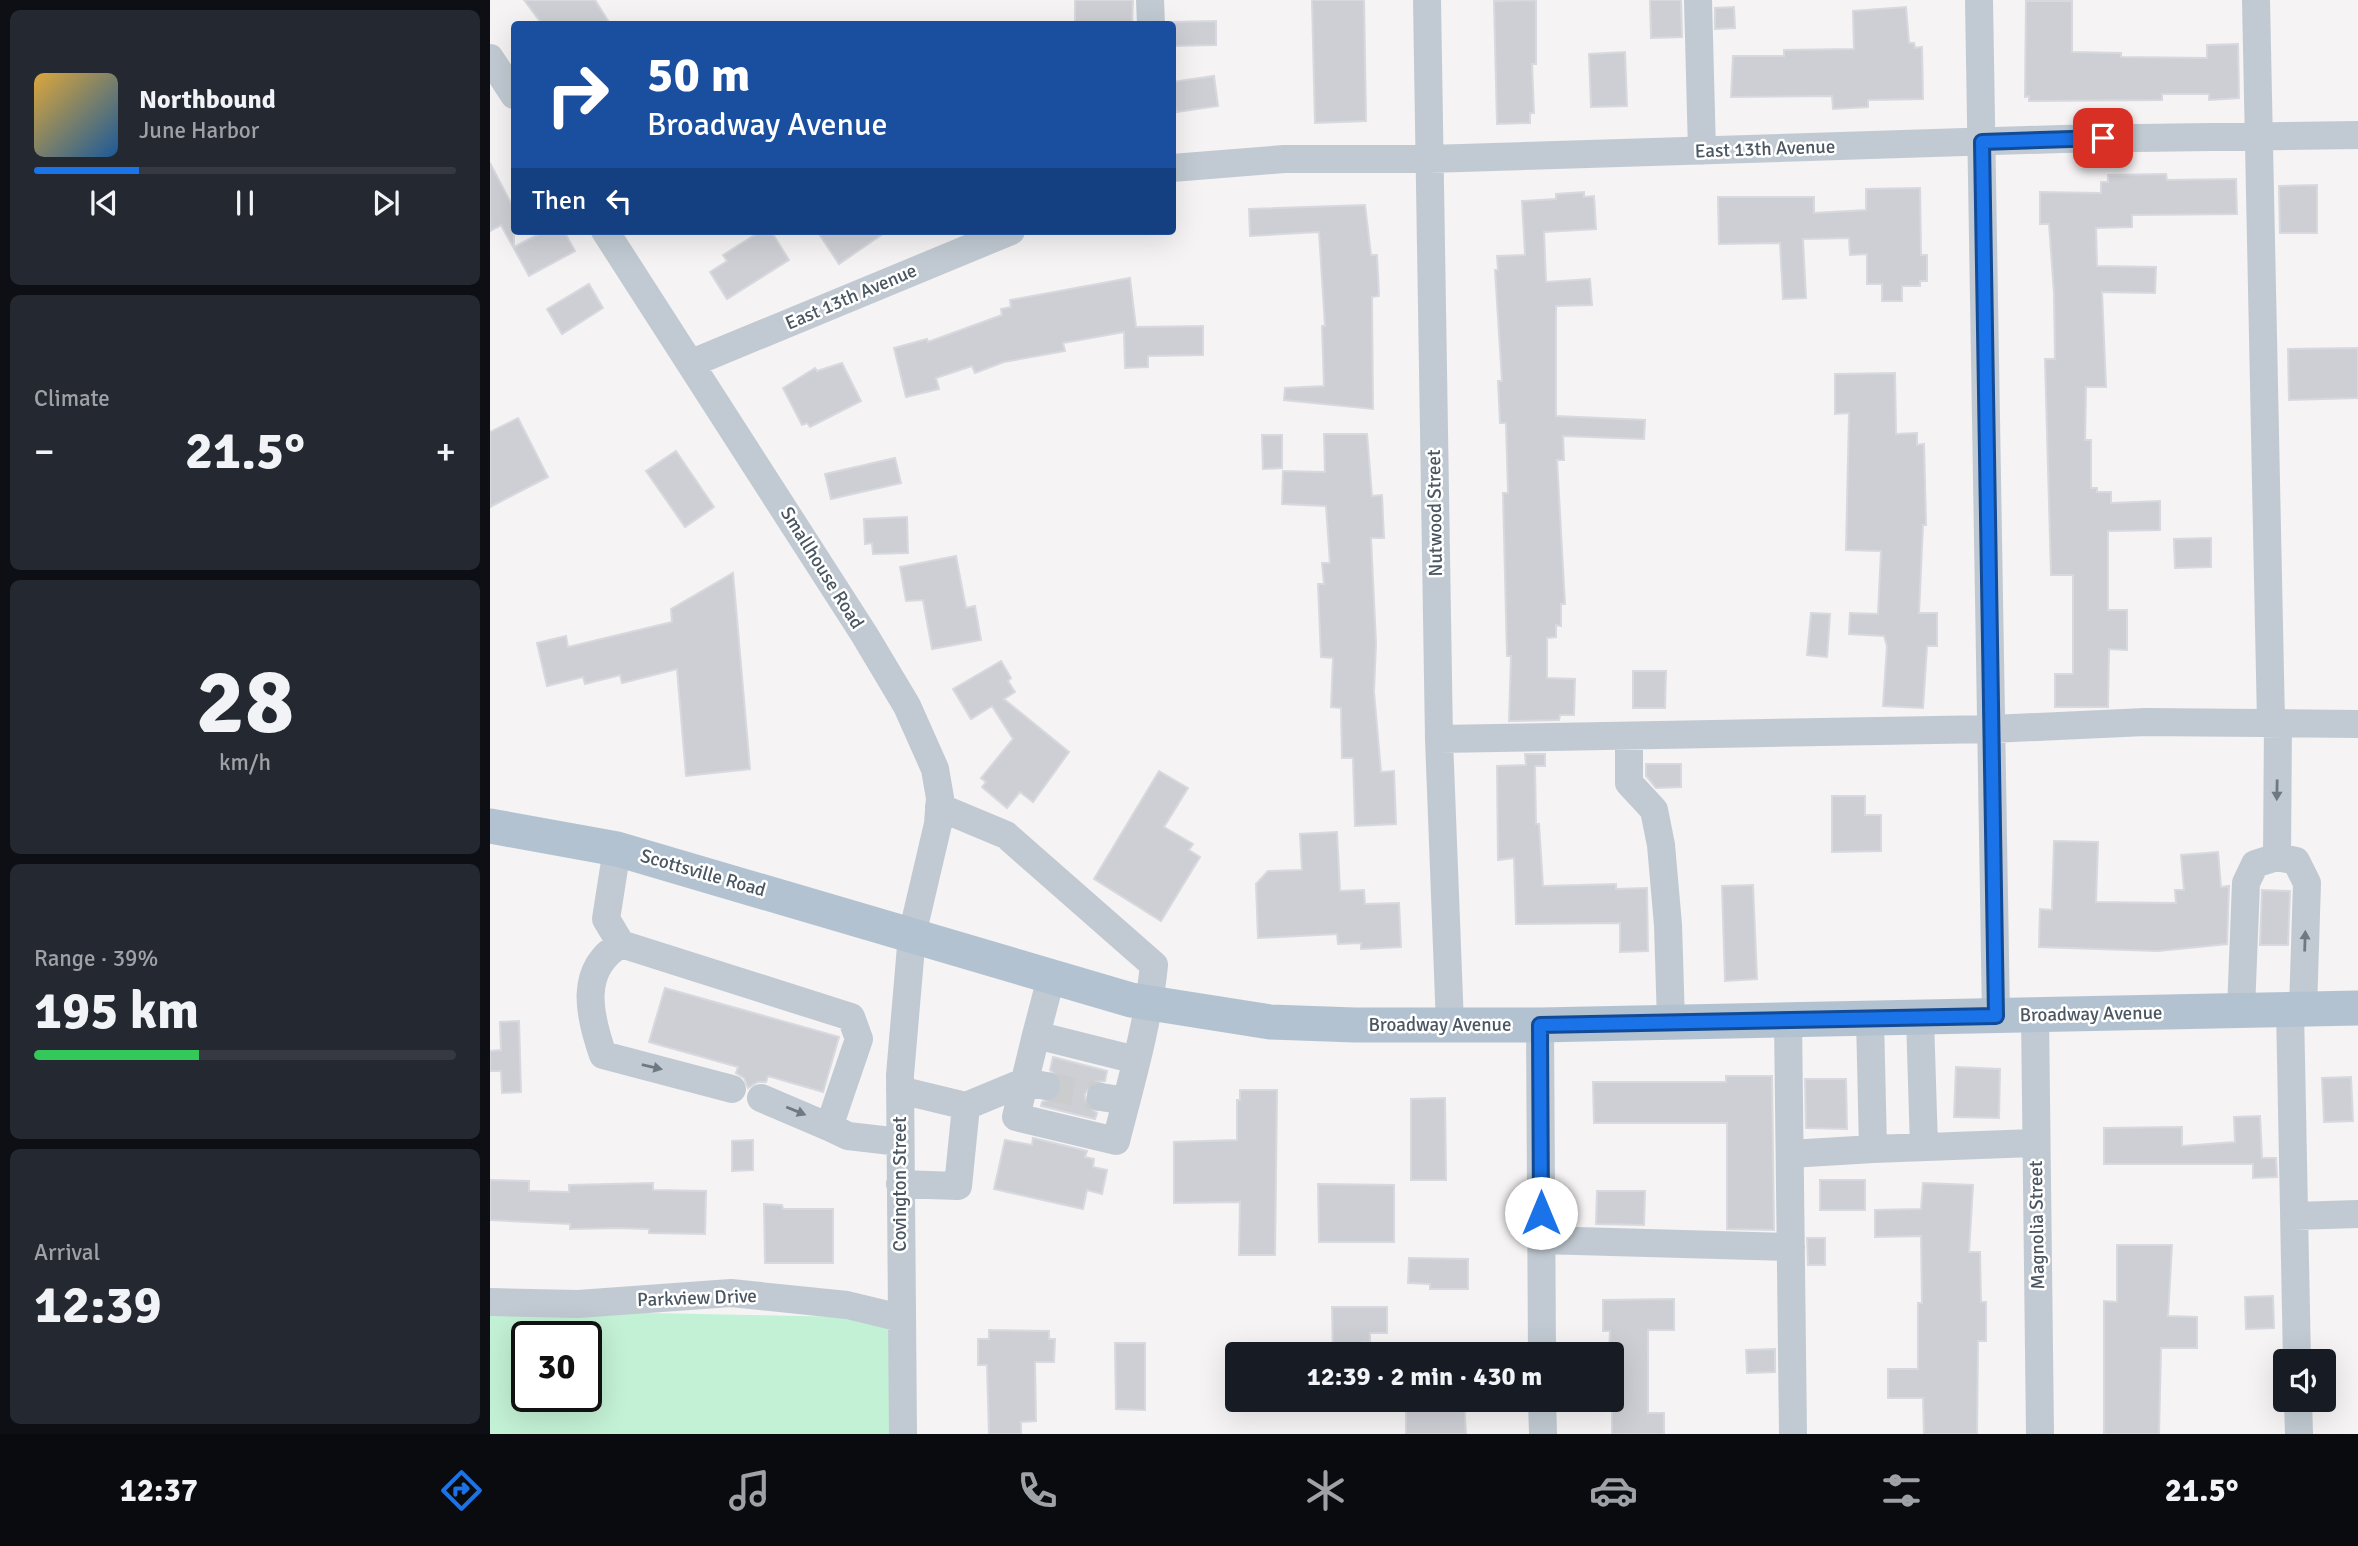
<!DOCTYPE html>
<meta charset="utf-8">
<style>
:root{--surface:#171b24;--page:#242831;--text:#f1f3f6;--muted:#9ea1a6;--line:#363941;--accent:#1a73e8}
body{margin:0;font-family:Signika,sans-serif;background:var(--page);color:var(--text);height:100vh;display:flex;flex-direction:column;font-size:26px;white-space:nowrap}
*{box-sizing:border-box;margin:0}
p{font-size:23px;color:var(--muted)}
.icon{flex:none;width:38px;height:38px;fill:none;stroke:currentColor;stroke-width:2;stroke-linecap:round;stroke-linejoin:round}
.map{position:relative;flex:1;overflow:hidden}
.drawer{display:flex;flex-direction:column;gap:10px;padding:10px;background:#0d0f14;width:490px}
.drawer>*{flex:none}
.guide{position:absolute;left:21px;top:21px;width:665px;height:214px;border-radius:7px;box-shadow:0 7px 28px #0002;background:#1a4fa0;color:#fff;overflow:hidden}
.buttons{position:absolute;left:1783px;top:1349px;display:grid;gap:14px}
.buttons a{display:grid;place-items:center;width:63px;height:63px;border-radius:7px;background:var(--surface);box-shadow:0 7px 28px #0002;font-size:35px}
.speed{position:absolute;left:21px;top:1321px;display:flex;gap:14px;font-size:35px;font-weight:700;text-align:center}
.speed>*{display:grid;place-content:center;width:91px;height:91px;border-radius:50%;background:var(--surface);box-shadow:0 7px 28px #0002;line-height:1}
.speed .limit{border:4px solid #111;border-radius:10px;background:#fff;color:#111}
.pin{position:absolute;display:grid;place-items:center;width:60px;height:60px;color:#fff;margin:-30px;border-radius:14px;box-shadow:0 4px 10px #0006}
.me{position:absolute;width:77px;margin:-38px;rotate:0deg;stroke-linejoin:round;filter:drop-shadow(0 0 5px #0008)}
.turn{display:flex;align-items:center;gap:24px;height:147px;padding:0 21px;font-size:32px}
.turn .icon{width:91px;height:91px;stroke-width:2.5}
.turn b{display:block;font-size:49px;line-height:60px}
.then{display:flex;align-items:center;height:66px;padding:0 21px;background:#0003;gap:14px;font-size:26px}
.big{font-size:52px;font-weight:800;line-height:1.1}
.drawer .tile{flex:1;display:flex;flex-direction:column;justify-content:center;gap:10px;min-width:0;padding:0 24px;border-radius:10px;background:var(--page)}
.drawer .dial{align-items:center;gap:0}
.dial b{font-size:91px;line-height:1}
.song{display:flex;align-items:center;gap:21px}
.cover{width:84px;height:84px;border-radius:10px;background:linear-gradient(135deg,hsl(40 70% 55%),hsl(210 70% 35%))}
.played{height:7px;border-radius:4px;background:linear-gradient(90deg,var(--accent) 25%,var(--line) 25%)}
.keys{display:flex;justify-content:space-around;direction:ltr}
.heat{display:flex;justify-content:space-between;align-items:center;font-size:38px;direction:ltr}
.charge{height:10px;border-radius:5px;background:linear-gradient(90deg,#34c759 39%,var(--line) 0)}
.trip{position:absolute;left:735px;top:1342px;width:399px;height:70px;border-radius:7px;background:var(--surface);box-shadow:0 7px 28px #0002;font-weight:800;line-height:70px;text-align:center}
.tabs{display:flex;height:112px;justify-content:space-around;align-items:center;background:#090b0e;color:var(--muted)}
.tabs .icon{width:49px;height:49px}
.tabs .active{color:var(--accent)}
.tabs b{font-size:32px;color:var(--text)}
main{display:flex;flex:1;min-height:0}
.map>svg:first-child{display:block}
.green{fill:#c3f1d5;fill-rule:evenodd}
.building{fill:#cdcfd5;stroke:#d7d9de;stroke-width:2}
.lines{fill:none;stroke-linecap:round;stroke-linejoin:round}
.minor-tunnel{stroke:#caccce;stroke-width:28;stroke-dasharray:28 14;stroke-linecap:butt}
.minor{stroke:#c1cad2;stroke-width:28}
.major{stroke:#b3c2d1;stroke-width:35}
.oneway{fill:#6e7983}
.route-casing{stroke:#114b97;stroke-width:18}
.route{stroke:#1a73e8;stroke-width:12}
.labels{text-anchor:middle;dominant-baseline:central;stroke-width:5;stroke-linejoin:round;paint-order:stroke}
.street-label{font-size:19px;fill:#4a5661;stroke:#fff}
</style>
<main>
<section class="drawer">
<div class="tile">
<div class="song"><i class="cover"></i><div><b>Northbound</b><p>June Harbor</p></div></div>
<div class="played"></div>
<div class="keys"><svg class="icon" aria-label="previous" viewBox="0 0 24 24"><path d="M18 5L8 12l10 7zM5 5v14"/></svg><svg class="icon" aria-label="pause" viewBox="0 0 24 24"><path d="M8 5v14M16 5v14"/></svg><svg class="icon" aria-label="next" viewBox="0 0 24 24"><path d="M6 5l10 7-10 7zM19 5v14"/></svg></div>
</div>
<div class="tile"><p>Climate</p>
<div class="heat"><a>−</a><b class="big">21.5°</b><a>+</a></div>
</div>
<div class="tile dial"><b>28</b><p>km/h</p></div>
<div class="tile"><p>Range · 39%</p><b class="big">195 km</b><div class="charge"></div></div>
<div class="tile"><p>Arrival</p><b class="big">12:39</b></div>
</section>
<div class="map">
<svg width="1868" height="1434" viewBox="0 0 1868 1434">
<rect width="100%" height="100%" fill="#f5f3f3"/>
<path class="green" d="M 0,1310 L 411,1318 L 412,1434 L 0,1434 ZM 37,1337 L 96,1337 L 96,1396 L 37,1396 Z"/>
<path class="building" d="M 34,0 L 105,0 L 120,24 L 52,24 Z
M 585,0 L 643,0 L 642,24 L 585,24 Z
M 822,0 L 874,0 L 876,121 L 825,123 Z
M 1046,0 L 1046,64 L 1042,64 L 1044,113 L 1040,113 L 1040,123 L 1007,124 L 1004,1 Z
M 1160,0 L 1191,0 L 1192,37 L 1161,38 Z
M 1536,1 L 1582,1 L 1582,52 L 1631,53 L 1631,57 L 1717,58 L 1717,45 L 1748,44 L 1749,98 L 1719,100 L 1719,94 L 1672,94 L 1672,100 L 1539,101 L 1539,96 L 1535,97 Z
M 1244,7 L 1245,28 L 1225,29 L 1225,8 Z
M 1416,7 L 1419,43 L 1424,43 L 1425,48 L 1432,47 L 1433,99 L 1378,100 L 1378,107 L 1343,109 L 1342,96 L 1241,97 L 1243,56 L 1294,56 L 1294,50 L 1364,49 L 1363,11 Z
M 726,21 L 726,45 L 682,46 L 682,22 Z
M 1135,52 L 1137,106 L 1101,107 L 1099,54 Z
M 724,76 L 728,106 L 686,112 L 682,82 Z
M 0,163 L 24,209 L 24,247 L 55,231 L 74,231 L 85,251 L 39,276 L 11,225 L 0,231 Z
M 1676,174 L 1677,180 L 1746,179 L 1747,214 L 1642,215 L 1642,227 L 1606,228 L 1607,266 L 1666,267 L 1665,293 L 1612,292 L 1616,387 L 1596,387 L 1595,440 L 1601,440 L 1601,488 L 1607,488 L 1607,492 L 1621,492 L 1621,503 L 1670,501 L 1670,530 L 1618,531 L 1618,610 L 1637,610 L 1637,650 L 1619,649 L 1618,707 L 1565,707 L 1565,674 L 1583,674 L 1583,575 L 1561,575 L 1555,359 L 1565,359 L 1564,293 L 1559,224 L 1550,224 L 1550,192 L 1611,193 L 1611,182 L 1618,182 L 1618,175 Z
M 1827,185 L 1827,233 L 1790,233 L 1789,186 Z
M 1430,188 L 1431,255 L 1437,255 L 1437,281 L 1430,281 L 1430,286 L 1412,286 L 1412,301 L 1392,301 L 1392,284 L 1377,284 L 1377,254 L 1360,255 L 1359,238 L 1313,239 L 1316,298 L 1293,299 L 1290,243 L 1229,244 L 1228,197 L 1324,197 L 1324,213 L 1376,210 L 1376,189 Z
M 1094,192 L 1094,197 L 1104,196 L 1106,229 L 1054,232 L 1056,282 L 1100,279 L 1102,305 L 1066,306 L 1066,416 L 1155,420 L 1154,439 L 1073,436 L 1074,460 L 1067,460 L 1075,604 L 1071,604 L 1071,626 L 1066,625 L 1066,637 L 1057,638 L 1057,678 L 1085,679 L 1084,715 L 1070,715 L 1069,720 L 1019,721 L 1021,656 L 1017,656 L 1013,493 L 1018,493 L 1016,423 L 1010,423 L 1008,381 L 1012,381 L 1005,270 L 1008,270 L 1007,256 L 1035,255 L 1032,201 L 1066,199 L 1066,194 Z
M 875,205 L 881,255 L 887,255 L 889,296 L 882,297 L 883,409 L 794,400 L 795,388 L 834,386 L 832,326 L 835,326 L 829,232 L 760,236 L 759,209 Z
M 271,231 L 281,231 L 299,260 L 237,299 L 220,272 L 237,261 L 233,255 Z
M 327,231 L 397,231 L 349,264 Z
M 640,278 L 646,327 L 713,326 L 713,355 L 658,356 L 658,367 L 635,368 L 634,332 L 573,343 L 575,351 L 514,362 L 485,373 L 482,366 L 446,378 L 449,389 L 416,397 L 404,348 L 437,339 L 438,342 L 512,315 L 511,309 L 521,307 L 520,300 Z
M 99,284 L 113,308 L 72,334 L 57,309 Z
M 1868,348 L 1868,398 L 1799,400 L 1798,349 Z
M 352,363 L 371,401 L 320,427 L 317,423 L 312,425 L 293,388 L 325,368 L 327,371 Z
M 1405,373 L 1406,434 L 1427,433 L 1427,445 L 1434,444 L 1436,525 L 1433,525 L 1429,613 L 1447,613 L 1447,646 L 1437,646 L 1433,708 L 1393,706 L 1397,646 L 1394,636 L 1359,634 L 1360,613 L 1388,614 L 1391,551 L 1356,550 L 1359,413 L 1345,414 L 1345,374 Z
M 28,418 L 58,477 L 0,507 L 0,432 Z
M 834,434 L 877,434 L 882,496 L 892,495 L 894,538 L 881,538 L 886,643 L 884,692 L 891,772 L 904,771 L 906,824 L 865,826 L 863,758 L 852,758 L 851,708 L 841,707 L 843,658 L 831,657 L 828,584 L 834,584 L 832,563 L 840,563 L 836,506 L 792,504 L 793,471 L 835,472 Z
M 772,435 L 792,435 L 792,468 L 773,469 Z
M 186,451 L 224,507 L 195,527 L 156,471 Z
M 405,458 L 411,483 L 341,499 L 335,474 Z
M 417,517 L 418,553 L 383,554 L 382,543 L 375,544 L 374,519 Z
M 1721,538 L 1721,567 L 1685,568 L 1684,539 Z
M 466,556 L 476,608 L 485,606 L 491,640 L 442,649 L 433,600 L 416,601 L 410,567 Z
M 243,573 L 260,769 L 196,776 L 187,669 L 132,683 L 130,675 L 95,684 L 93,677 L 57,686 L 47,643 L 76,636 L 78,647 L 182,622 L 181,609 Z
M 1321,613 L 1340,614 L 1337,657 L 1317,655 Z
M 511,661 L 521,678 L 518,681 L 525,692 L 514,699 L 579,752 L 543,802 L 530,792 L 517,808 L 492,787 L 496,782 L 491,778 L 523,739 L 502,706 L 481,719 L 463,689 Z
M 1143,671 L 1176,671 L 1175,708 L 1143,708 Z
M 1035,754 L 1055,754 L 1055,766 L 1045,766 L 1046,824 L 1049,824 L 1053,886 L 1126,884 L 1126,889 L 1157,888 L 1158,951 L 1130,952 L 1130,923 L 1026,924 L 1024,858 L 1008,860 L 1007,766 L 1036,765 Z
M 1156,764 L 1191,764 L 1191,787 L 1166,788 L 1156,776 Z
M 669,771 L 698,788 L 674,827 L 703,844 L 699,850 L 710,857 L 671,921 L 604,879 Z
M 1342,796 L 1375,796 L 1375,815 L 1391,815 L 1391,851 L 1342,852 Z
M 847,832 L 850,891 L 874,890 L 875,904 L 909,903 L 911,947 L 871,949 L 871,943 L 848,944 L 847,934 L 768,938 L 766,884 L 778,871 L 812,870 L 810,834 Z
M 1564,841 L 1608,842 L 1606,902 L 1686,903 L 1685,890 L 1694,890 L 1691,855 L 1728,852 L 1731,887 L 1739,886 L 1737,944 L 1668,951 L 1549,947 L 1550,909 L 1562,910 Z
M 1263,885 L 1267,979 L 1235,981 L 1232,886 Z
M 1772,890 L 1800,891 L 1798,945 L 1770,945 Z
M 175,988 L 349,1037 L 333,1092 L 278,1076 L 276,1082 L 268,1082 L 258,1088 L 254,1078 L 246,1073 L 248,1067 L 159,1042 Z
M 29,1021 L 31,1092 L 12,1093 L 11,1071 L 0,1071 L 0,1051 L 11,1050 L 10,1022 Z
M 563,1057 L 617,1071 L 615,1081 L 604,1082 L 595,1094 L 596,1104 L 607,1113 L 605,1119 L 551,1106 L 552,1102 L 568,1097 L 572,1090 L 571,1080 L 560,1070 Z
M 1466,1067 L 1510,1069 L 1509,1118 L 1464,1117 Z
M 1236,1076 L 1282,1076 L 1284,1230 L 1237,1229 L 1237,1123 L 1104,1123 L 1103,1082 L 1236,1082 Z
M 1861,1077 L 1863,1121 L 1834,1122 L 1832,1078 Z
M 1315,1079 L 1356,1079 L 1357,1129 L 1316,1128 Z
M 750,1090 L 787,1090 L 785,1255 L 749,1255 L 750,1202 L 684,1203 L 684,1142 L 747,1140 L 747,1100 L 750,1100 Z
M 955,1098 L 956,1180 L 921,1180 L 921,1099 Z
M 1770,1116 L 1772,1158 L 1786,1158 L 1787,1177 L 1763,1178 L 1763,1164 L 1614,1164 L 1614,1128 L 1692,1127 L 1692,1146 L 1745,1142 L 1744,1117 Z
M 543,1138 L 597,1151 L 595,1157 L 604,1159 L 603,1167 L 617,1170 L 612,1194 L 597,1190 L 593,1209 L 504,1189 L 515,1140 L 542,1145 Z
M 263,1140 L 263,1170 L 242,1171 L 242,1141 Z
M 0,1180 L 39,1181 L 39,1191 L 79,1192 L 79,1185 L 163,1183 L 163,1190 L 216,1191 L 215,1234 L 159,1233 L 159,1229 L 127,1228 L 80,1229 L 80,1224 L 0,1220 Z
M 1330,1180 L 1375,1180 L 1375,1210 L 1330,1210 Z
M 1433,1183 L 1483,1185 L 1479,1252 L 1490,1252 L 1491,1302 L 1496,1302 L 1496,1341 L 1488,1341 L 1487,1434 L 1434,1434 L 1433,1398 L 1398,1398 L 1398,1369 L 1428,1369 L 1428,1303 L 1432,1303 L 1431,1236 L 1385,1237 L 1385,1210 L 1431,1209 Z
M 828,1184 L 904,1185 L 904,1242 L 829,1242 Z
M 1107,1191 L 1155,1191 L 1154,1225 L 1106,1224 Z
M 274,1204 L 292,1205 L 293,1209 L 343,1209 L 343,1263 L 275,1263 Z
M 1317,1238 L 1335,1238 L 1335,1265 L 1318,1265 Z
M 1627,1245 L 1682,1245 L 1678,1316 L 1707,1317 L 1707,1348 L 1671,1348 L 1669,1434 L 1614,1434 L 1614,1301 L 1627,1302 Z
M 919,1258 L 978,1259 L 978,1289 L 940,1289 L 940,1284 L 918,1283 Z
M 1783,1296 L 1784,1328 L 1756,1329 L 1755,1297 Z
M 1184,1299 L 1184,1330 L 1158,1330 L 1158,1413 L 1174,1413 L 1174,1434 L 1122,1434 L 1122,1354 L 1119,1354 L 1120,1331 L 1113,1331 L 1113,1300 Z
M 842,1307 L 897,1307 L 897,1333 L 880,1333 L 880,1342 L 872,1342 L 872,1351 L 843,1351 Z
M 499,1330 L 559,1331 L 559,1339 L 565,1339 L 564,1362 L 545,1362 L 546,1421 L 531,1422 L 531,1434 L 499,1434 L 497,1365 L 488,1365 L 488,1339 L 499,1339 Z
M 625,1343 L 655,1343 L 655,1410 L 626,1409 Z
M 1285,1349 L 1285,1372 L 1257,1373 L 1256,1350 Z
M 916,1400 L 974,1400 L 976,1434 L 916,1434 Z"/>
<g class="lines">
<path class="minor-tunnel" d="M 556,1086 L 611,1097"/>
<path class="minor" d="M 660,0 L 661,24
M 937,0 L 949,739 L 960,1025
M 1208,0 L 1212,151
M 1489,0 L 1506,1016
M 1766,0 L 1781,722
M 0,58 L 24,95
M 682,168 L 794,159 L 939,159 L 1571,139 L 1868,135
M 115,231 L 374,634 L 417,706 L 445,769 L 450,798 L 448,824 L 422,935 L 410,1075 L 413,1434
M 202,363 L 521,231
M 1139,736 L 1139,783 L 1164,810 L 1171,845 L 1178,925 L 1181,1022
M 949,739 L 1502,729 L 1655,722 L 1868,724
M 449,807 L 516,835 L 664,965 C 658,1025 641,1082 626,1141 L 526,1117 L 546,1035 L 646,1060
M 127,849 L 116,919 L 131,944 L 361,1017 L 369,1039 L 339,1127 L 358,1136 L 410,1142
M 1787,857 L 1788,722
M 131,944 C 88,969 99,1015 113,1055 L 242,1089
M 1800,1009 L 1807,1362
M 1751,1010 L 1756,883 L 1765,864 L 1787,857 L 1806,861 L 1817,883 L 1813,1009
M 1545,1015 L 1550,1434
M 1430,1018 L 1434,1147
M 1298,1020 L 1303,1434
M 1050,1025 L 1052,1354
M 546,1035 L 561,978
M 410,1090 L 476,1106 L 534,1082 L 556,1086
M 611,1097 L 636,1101
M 271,1098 L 339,1127
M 1383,1149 L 1546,1143
M 1300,1154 L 1383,1149 L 1380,1018
M 410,1184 L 468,1186 L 476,1106
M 1804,1216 L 1868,1214
M 1051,1240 L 1301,1247
M 0,1302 L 88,1304 L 241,1293 L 357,1305 L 411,1318
M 1052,1400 L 1053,1434
M 1808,1400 L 1809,1434"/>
<path class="major" d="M 0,826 L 127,849 L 641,1000 L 780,1022 L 865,1025 L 1050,1025 L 1868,1008"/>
</g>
<defs><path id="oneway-solid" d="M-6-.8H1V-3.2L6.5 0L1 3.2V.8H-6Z" transform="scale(1.75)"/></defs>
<g class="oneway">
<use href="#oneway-solid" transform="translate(1787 790) rotate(91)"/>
<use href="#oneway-solid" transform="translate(1815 941) rotate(-88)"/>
<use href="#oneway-solid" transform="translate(162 1067) rotate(13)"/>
<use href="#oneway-solid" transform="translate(306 1111) rotate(22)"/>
</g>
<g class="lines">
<g class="route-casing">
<path id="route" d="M 1051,1213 L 1050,1025 L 1506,1016 L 1492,142 L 1613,138"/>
</g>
<use href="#route" class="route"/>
</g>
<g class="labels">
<g class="street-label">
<text transform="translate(1275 149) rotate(-2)">East 13th Avenue</text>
<text transform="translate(361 297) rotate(-23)">East 13th Avenue</text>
<text transform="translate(945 513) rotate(-91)">Nutwood Street</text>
<text transform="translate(332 568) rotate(58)">Smallhouse Road</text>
<text transform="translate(213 873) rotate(16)">Scottsville Road</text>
<text transform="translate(1601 1014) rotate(-1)">Broadway Avenue</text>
<text x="950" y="1025">Broadway Avenue</text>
<text transform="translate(410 1184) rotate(-90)">Covington Street</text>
<text transform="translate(1547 1225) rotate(-91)">Magnolia Street</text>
<text transform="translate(207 1298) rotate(-2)">Parkview Drive</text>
</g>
</g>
</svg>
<div class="buttons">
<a><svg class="icon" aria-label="sound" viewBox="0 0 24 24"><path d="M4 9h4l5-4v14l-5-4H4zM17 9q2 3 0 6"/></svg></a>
</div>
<div class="speed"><div class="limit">30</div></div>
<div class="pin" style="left:1613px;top:138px;background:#d93025"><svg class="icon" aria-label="arrive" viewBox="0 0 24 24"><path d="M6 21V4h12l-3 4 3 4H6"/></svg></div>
<svg class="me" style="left:1051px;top:1213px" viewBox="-20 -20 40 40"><circle r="19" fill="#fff"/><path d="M0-13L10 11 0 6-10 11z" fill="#1a73e8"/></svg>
<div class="trip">12:39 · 2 min · 430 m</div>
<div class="guide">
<div class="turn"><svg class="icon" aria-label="right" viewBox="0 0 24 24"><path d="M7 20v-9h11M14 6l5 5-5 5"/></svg><div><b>50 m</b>Broadway Avenue</div></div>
<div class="then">Then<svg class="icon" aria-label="left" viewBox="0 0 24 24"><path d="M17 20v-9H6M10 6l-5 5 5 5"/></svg></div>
</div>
</div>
</main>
<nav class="tabs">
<b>12:37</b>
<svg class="icon active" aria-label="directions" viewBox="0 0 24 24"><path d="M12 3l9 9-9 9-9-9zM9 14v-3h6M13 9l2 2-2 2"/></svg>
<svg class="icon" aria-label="music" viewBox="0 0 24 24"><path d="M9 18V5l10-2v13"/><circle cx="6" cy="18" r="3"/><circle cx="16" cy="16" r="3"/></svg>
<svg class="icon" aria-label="phone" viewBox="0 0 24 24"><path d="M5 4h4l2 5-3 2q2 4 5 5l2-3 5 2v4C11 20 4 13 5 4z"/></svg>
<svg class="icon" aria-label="climate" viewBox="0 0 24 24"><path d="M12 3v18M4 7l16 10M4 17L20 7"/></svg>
<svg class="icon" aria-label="car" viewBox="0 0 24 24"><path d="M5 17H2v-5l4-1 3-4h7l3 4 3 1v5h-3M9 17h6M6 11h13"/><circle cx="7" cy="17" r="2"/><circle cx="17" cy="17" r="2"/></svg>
<svg class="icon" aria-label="filters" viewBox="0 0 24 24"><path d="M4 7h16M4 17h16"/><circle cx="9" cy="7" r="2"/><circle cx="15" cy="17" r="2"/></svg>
<b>21.5°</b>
</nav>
